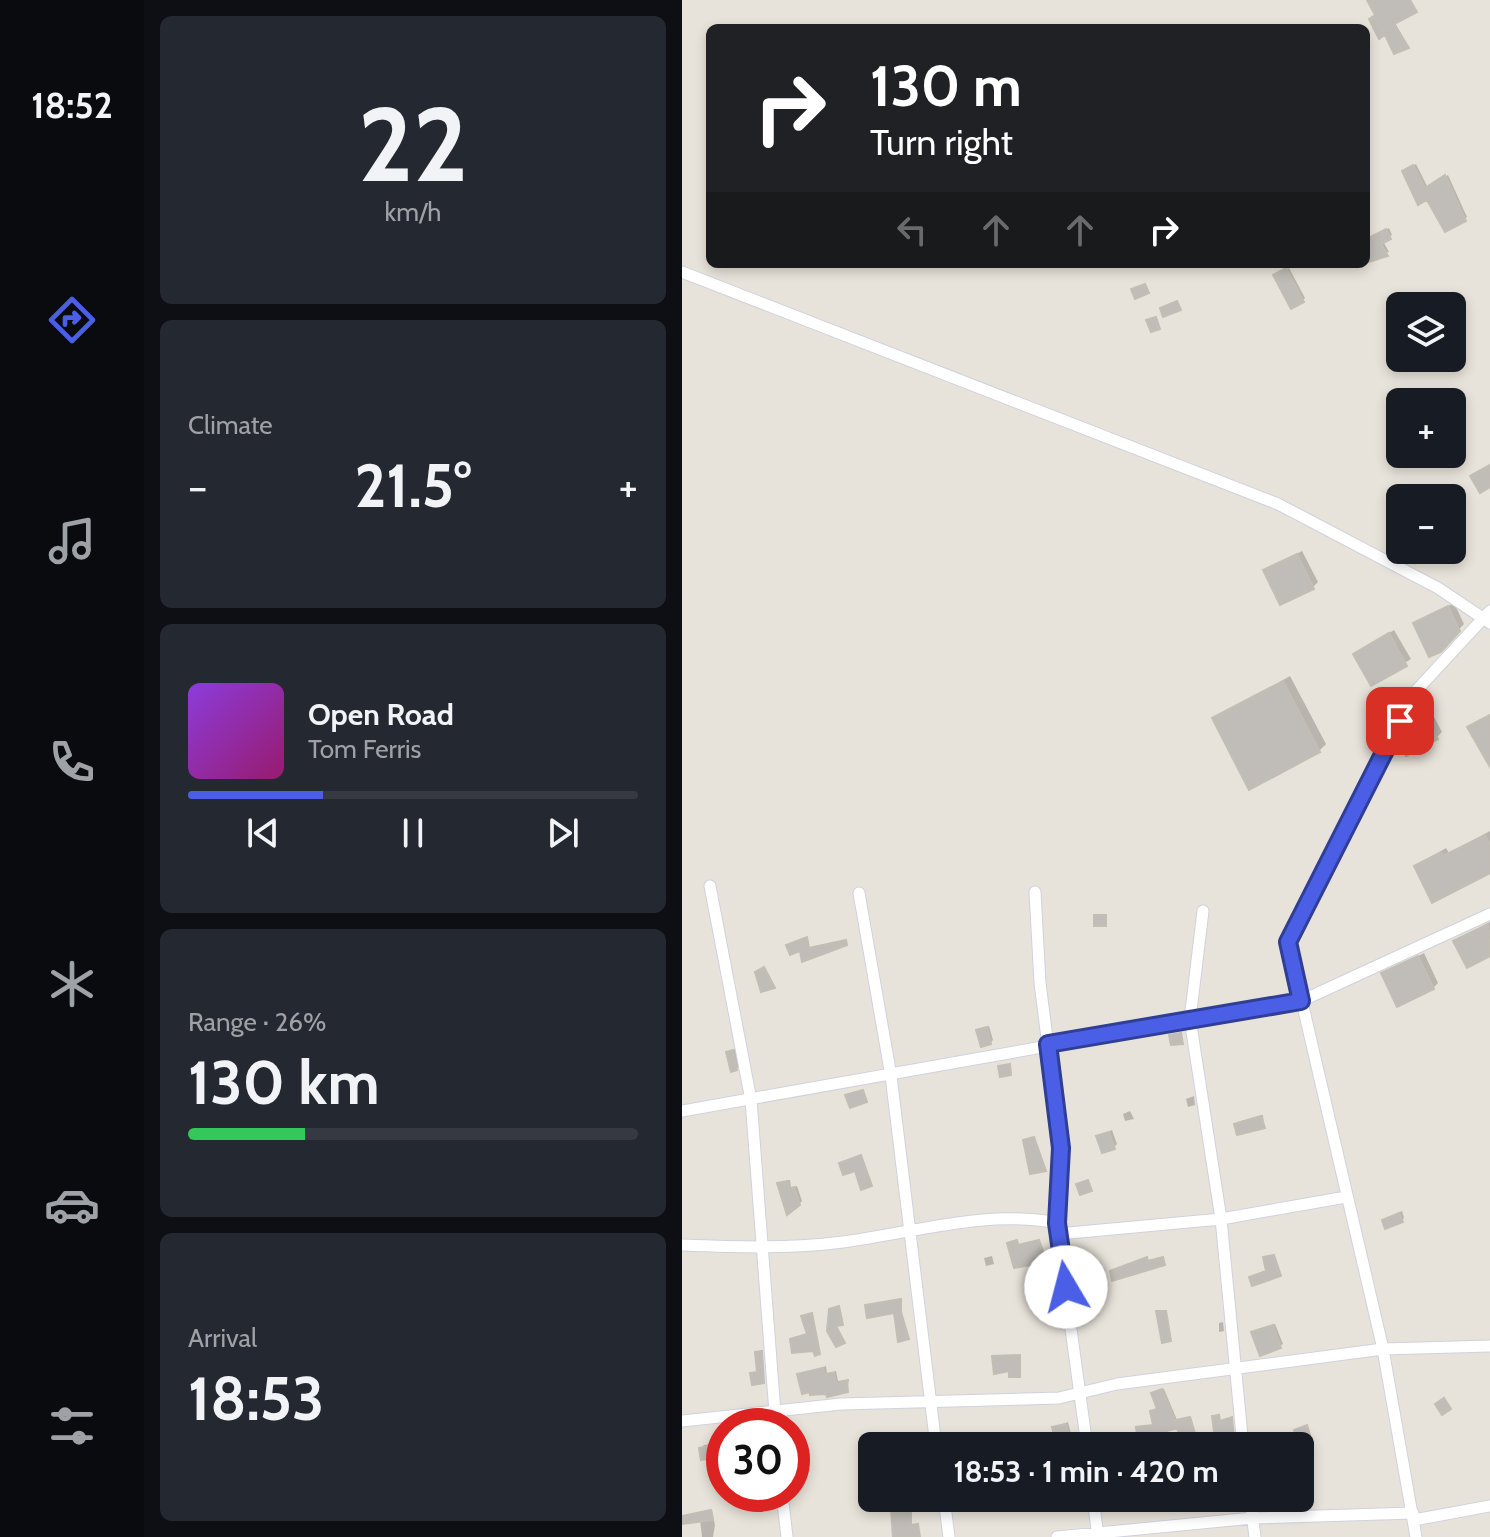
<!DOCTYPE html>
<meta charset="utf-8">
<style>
:root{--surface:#171b24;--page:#242831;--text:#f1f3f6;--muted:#9ea1a6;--line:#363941;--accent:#4a5fe5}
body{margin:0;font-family:Cabin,sans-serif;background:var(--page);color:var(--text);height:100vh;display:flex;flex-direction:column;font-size:30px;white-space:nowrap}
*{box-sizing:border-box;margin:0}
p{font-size:26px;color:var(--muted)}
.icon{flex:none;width:44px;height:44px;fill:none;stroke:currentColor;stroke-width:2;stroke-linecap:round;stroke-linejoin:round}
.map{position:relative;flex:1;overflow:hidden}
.drawer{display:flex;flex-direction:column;gap:16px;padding:16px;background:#0d0f14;width:538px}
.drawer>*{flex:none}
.guide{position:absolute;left:24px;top:24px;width:664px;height:244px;border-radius:12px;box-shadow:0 4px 12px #0003;background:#202124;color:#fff;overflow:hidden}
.controls{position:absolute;left:704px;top:292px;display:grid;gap:16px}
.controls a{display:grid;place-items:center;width:80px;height:80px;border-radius:12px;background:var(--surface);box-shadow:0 4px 12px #0003;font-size:40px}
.speed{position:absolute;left:24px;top:1408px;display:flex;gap:16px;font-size:40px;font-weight:700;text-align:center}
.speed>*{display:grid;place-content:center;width:104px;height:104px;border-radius:50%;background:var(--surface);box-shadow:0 4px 12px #0003;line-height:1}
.speed .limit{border:12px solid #d22;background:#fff;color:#111}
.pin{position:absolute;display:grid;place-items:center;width:68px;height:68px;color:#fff;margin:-34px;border-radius:16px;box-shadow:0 4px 12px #0006}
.me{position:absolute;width:88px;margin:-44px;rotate:352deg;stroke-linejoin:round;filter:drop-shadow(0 0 6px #0008)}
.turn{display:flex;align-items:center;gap:28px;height:168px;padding:0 32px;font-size:36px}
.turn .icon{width:104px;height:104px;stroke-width:2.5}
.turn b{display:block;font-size:56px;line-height:68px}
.lanes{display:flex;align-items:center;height:76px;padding:0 32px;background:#0003;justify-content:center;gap:40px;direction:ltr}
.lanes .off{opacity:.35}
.big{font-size:60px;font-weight:700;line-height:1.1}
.drawer .card{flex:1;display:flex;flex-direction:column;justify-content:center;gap:12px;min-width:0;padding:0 28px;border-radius:12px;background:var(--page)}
.drawer .dial{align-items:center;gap:0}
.dial b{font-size:104px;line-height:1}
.song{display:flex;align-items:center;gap:24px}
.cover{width:96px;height:96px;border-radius:12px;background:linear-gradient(135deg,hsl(270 70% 55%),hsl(320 70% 35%))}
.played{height:8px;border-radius:4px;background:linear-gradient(90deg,var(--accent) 30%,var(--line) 30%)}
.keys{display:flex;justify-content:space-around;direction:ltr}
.heat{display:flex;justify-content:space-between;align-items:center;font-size:44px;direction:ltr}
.charge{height:12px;border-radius:6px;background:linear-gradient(90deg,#34c759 26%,var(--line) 0)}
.trip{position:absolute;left:176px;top:1432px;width:456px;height:80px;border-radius:12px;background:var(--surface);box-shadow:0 4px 12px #0003;font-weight:700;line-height:80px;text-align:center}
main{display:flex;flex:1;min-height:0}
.menu{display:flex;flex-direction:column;width:144px;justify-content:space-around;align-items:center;background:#090b0e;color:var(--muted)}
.menu .icon{width:56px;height:56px}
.menu .selected{color:var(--accent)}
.menu b{font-size:36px;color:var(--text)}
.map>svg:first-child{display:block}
.shadow{fill:#0003}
.building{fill:#c0bcb7;stroke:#c3beb4;stroke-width:2}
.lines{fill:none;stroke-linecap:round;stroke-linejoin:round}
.minor-casing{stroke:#cfd2df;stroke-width:13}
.minor{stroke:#fff;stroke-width:11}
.route-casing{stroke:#303e95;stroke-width:20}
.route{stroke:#4a5fe5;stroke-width:14}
</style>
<main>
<nav class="menu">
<b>18:52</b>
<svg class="icon selected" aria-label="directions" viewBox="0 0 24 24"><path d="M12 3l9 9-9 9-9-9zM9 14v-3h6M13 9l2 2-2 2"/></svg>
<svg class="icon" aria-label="music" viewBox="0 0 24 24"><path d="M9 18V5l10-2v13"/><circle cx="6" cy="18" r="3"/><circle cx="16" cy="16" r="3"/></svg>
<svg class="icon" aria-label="phone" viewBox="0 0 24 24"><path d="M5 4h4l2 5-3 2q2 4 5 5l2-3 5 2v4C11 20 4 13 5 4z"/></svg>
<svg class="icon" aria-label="climate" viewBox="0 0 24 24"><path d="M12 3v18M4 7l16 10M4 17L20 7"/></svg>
<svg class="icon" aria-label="car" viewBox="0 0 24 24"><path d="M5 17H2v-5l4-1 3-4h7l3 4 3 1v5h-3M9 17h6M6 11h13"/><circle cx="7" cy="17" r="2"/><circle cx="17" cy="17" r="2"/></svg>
<svg class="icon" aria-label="filters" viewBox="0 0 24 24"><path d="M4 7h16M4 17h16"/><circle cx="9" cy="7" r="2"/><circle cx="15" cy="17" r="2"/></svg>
</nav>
<section class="drawer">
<div class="card dial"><b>22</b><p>km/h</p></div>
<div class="card"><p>Climate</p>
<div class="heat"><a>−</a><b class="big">21.5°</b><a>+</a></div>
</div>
<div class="card">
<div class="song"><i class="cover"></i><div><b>Open Road</b><p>Tom Ferris</p></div></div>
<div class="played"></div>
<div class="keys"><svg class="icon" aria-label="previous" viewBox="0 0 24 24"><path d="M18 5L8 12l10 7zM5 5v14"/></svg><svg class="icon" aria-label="pause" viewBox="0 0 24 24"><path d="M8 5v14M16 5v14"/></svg><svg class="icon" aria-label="next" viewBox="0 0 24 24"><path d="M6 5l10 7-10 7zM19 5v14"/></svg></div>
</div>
<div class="card"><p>Range · 26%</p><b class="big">130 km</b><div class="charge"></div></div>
<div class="card"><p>Arrival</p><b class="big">18:53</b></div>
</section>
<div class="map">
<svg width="808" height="1537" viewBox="0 0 808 1537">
<rect width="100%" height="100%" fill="#e8e3da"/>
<path class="shadow" d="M 698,0 L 729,0 L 734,10 L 712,21 L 726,46 L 713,52 Z
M 734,164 L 746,188 L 766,175 L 785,217 L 782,219 L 746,197 L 724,169 Z
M 707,228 L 710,235 L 701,241 L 707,252 L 684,257 L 684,240 Z
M 607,268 L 623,298 L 621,300 L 596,273 Z
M 620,551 L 636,582 L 631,587 L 584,571 Z
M 772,603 L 782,624 L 758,650 L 734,623 Z
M 712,630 L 729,659 L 690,683 L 673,654 Z
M 608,676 L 644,744 L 637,751 L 532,719 Z
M 744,702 L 760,732 L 755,737 L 719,742 Z
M 808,831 L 808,870 L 734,866 L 764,848 L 767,853 Z
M 808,922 L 808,954 L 786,966 L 773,941 Z
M 742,953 L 756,983 L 751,988 L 702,974 Z
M 307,1026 L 311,1040 L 308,1043 L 296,1031 Z
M 53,1049 L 57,1066 L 54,1069 L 46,1053 Z
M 512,1096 L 513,1105 L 506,1107 L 504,1099 Z
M 448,1111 L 452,1119 L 443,1121 L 441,1114 Z
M 581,1115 L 582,1126 L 554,1124 L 556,1122 Z
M 430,1130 L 435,1144 L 432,1147 L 417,1136 Z
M 108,1180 L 109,1188 L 115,1186 L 120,1201 L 117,1204 L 97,1183 Z
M 720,1211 L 722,1218 L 719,1221 L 702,1220 Z
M 310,1256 L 312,1264 L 304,1266 L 302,1258 Z
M 541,1322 L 542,1331 L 537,1332 L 537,1323 Z
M 593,1324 L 601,1344 L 598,1346 L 574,1330 Z
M 144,1366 L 145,1373 L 154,1371 L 156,1381 L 167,1379 L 165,1390 L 117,1375 Z
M 482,1389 L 495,1420 L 509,1417 L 513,1434 L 499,1436 L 497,1424 L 467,1434 L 466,1441 L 456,1428 L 473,1424 L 471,1411 L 477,1409 L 473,1392 Z
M 386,1422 L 392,1446 L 377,1446 L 373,1427 Z
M 35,1443 L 34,1455 L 19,1448 L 22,1445 Z
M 30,1510 L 33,1525 L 31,1537 L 20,1537 L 18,1520 L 0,1522 L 0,1516 Z"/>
<path class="building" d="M 685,0 L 728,0 L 735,12 L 712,24 L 727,48 L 712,54 L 703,35 L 697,39 L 687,19 L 693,15 Z
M 731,165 L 743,188 L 763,175 L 784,221 L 763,232 L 745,200 L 736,205 L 720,171 Z
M 704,229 L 709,239 L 699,244 L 706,256 L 684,263 L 684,239 Z
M 604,268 L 622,302 L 609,309 L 591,275 Z
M 463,284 L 467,293 L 453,299 L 449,289 Z
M 495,301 L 499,310 L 481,317 L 478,308 Z
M 474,317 L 478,329 L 469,332 L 464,320 Z
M 808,465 L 808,487 L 798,493 L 788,476 Z
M 615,554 L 632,589 L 598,605 L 581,570 Z
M 766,606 L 778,631 L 759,652 L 747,657 L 731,623 Z
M 707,633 L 725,666 L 689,686 L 671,654 Z
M 601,681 L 638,752 L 567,790 L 530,718 Z
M 739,705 L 756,739 L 724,756 L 717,742 Z
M 808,715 L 808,767 L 785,727 Z
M 803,835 L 808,845 L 808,873 L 750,903 L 732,866 L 759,852 L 761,856 Z
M 412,915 L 424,915 L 424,926 L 412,926 Z
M 806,924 L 808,956 L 785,968 L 771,941 Z
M 125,937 L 127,948 L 164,940 L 165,945 L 120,962 L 118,951 L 108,955 L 104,945 Z
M 736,956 L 752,989 L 715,1007 L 699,973 Z
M 82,967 L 93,988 L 79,992 L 73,972 Z
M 305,1027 L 309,1044 L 299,1047 L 294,1030 Z
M 499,1033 L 501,1044 L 489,1045 L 487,1035 Z
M 51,1050 L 55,1070 L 49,1072 L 44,1052 Z
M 328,1064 L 329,1075 L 318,1077 L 316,1066 Z
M 181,1090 L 185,1102 L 168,1108 L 163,1095 Z
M 579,1116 L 583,1128 L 555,1135 L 552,1124 Z
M 427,1132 L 433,1149 L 420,1153 L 414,1136 Z
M 352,1137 L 364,1171 L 348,1174 L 341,1140 Z
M 179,1155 L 190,1186 L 179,1190 L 173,1171 L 161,1175 L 157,1163 Z
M 406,1180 L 410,1191 L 398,1195 L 394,1184 Z
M 106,1181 L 107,1189 L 112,1187 L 118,1205 L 105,1215 L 95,1183 Z
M 717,1213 L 721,1222 L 703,1229 L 700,1220 Z
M 335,1240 L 336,1245 L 357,1240 L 365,1262 L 332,1268 L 325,1243 Z
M 592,1255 L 599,1276 L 570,1286 L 567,1277 L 584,1271 L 581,1257 Z
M 465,1257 L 466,1261 L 481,1257 L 483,1265 L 430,1281 L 428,1271 Z
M 219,1299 L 219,1312 L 227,1339 L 216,1342 L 212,1313 L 185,1318 L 183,1305 Z
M 157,1306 L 161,1325 L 154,1326 L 163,1343 L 154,1347 L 145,1331 L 147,1309 Z
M 474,1311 L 484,1311 L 489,1341 L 480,1343 Z
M 130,1313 L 138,1354 L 133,1356 L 131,1351 L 110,1353 L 108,1339 L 125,1334 L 119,1316 Z
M 591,1325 L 599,1348 L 578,1356 L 569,1332 Z
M 80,1351 L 82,1383 L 70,1385 L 68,1373 L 75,1372 L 73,1352 Z
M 338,1355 L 338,1377 L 327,1377 L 327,1371 L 312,1374 L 310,1356 Z
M 141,1368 L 143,1374 L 152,1373 L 154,1383 L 165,1381 L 166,1392 L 145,1397 L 144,1394 L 128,1395 L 128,1392 L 120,1394 L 115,1374 Z
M 480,1389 L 496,1428 L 466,1436 L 467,1443 L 456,1444 L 454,1427 L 471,1425 L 468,1411 L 475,1409 L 469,1393 Z
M 762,1398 L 769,1409 L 760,1415 L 753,1404 Z
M 537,1415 L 538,1421 L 550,1417 L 552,1438 L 543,1441 L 544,1446 L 534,1446 L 530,1416 Z
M 508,1417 L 517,1446 L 506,1446 L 503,1435 L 497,1436 L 494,1420 Z
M 384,1424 L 389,1446 L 375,1446 L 370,1427 Z
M 625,1425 L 628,1435 L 615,1439 L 612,1430 Z
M 33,1445 L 35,1457 L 19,1460 L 17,1448 Z
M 209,1508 L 229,1508 L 229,1525 L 236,1524 L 238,1537 L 211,1537 Z
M 29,1510 L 31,1520 L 0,1524 L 0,1516 Z"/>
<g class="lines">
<g class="minor-casing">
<path id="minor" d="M 0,272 L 596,504 L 756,588 L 808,623
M 28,886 L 69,1100 L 94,1426
M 353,892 L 358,983 L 379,1148 L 376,1234 L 405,1446
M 177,893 L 209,1076 L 254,1446
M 521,911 L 508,1019 L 539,1219 L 561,1446
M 0,1111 L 619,1001 L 808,914
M 376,1234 L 539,1219 L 664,1197
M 0,1245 C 54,1247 107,1249 161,1242 C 231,1233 305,1209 375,1223
M 0,1421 L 159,1404 L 377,1398 L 435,1384 L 701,1349 L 808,1346
M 100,1494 L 105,1537
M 262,1498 L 267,1537
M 411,1498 L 416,1537
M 568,1498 L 573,1537
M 732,1520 L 808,1506
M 375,1537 L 571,1518 L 731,1513
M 734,1537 L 701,1349 L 606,942 L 732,693 L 808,611"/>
</g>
<use href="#minor" class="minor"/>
</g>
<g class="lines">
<g class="route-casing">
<path id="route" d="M 384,1287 L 375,1223 L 379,1148 L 366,1044 L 619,1001 L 606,942 L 718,721"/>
</g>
<use href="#route" class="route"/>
</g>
</svg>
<div class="controls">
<a><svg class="icon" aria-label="layers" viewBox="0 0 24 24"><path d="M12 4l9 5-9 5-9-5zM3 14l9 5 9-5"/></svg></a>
<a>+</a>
<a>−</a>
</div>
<div class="speed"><div class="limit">30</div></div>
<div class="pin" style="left:718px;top:721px;background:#d93025"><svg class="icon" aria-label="arrive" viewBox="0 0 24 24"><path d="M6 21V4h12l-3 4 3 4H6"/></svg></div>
<svg class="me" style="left:384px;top:1287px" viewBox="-20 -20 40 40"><circle r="19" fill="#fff"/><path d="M0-13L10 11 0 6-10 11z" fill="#4a5fe5"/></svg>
<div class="trip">18:53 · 1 min · 420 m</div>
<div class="guide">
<div class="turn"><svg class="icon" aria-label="right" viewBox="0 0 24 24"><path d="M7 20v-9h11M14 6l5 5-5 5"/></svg><div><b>130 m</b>Turn right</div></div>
<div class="lanes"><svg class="icon off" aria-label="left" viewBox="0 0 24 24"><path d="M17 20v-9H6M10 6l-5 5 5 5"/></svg><svg class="icon off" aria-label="ahead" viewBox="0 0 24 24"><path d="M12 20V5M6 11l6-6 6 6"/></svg><svg class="icon off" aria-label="ahead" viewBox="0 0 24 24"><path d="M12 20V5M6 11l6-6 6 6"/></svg><svg class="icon" aria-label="right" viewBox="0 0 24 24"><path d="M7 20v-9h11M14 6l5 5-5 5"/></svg></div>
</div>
</div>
</main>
